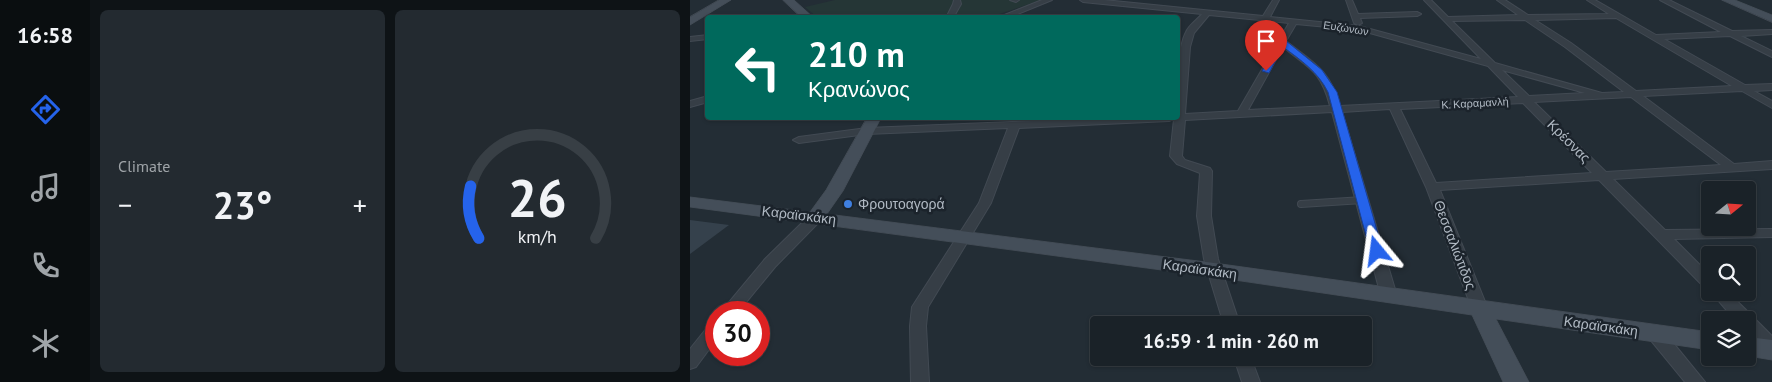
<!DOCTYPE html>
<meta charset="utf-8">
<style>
:root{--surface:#1a2228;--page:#232a30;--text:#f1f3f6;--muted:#9fa4a8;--line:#383f45;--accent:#2563eb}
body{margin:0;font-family:"PT Sans",sans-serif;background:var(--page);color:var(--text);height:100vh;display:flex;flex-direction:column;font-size:19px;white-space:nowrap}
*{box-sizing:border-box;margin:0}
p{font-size:16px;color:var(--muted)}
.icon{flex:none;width:28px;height:28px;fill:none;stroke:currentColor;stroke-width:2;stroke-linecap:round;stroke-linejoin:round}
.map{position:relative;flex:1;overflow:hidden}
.panel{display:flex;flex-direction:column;gap:10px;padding:10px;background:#0e1316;width:600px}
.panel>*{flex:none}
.guide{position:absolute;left:15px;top:15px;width:475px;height:105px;border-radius:5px;box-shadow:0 1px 4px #0004,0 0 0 1px var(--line);background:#00695c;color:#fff;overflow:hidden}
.needle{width:32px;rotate:72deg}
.buttons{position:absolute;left:1011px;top:181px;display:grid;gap:10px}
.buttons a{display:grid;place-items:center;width:55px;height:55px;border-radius:5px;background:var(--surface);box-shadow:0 1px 4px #0004,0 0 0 1px var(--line);font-size:25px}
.speed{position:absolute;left:15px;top:301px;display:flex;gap:10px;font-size:25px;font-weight:700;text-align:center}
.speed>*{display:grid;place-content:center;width:65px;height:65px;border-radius:50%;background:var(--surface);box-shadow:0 1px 4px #0004,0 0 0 1px var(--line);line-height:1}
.speed .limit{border:8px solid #d22;background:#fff;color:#111}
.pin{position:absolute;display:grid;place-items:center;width:42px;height:42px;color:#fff;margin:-51px -21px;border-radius:50% 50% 50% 0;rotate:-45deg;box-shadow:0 0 5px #0007}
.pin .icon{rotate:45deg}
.me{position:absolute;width:55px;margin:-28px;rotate:344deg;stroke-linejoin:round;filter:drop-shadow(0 0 4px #0008)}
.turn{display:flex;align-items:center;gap:18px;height:105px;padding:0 20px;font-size:22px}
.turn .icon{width:65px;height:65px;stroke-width:2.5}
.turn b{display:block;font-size:35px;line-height:42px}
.big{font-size:38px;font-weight:700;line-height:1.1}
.panel .widget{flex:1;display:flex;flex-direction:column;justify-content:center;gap:8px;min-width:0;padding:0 18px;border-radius:8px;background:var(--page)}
.panel .dial{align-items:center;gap:0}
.dial svg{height:130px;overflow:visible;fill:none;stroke:var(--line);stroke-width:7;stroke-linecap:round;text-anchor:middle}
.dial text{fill:var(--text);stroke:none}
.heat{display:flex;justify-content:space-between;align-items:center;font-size:28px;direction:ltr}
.panel .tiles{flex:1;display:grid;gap:10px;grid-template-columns:repeat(2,1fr)}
.trip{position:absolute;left:400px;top:316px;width:282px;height:50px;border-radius:5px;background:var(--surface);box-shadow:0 1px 4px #0004,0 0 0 1px var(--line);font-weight:700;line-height:50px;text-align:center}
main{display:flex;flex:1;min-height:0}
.menu{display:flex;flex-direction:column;width:90px;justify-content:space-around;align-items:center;background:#0a0e10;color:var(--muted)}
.menu .icon{width:35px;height:35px}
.menu .active{color:var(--accent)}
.menu b{font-size:22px;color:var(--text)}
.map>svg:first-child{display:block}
.green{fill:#253636}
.building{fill:#35414c}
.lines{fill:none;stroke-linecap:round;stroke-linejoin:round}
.lane-casing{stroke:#424a53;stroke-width:8}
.street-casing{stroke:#424a53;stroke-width:2}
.secondary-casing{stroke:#424a53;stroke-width:1}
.lane{stroke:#363e46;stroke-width:6}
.street{fill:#363e46;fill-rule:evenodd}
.secondary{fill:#444e59;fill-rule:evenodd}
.route{fill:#2563eb;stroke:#184099}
.shop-dot{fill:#3f7fe0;stroke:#1b232b;stroke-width:2}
.labels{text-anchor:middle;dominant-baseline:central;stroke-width:5;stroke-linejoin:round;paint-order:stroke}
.far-street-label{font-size:11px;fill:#b0b9c3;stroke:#1b232b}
.street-label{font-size:14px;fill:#b0b9c3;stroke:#1b232b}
.poi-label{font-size:14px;fill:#b0b9c3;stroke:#1b232b;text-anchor:start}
</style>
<main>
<nav class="menu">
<b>16:58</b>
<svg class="icon active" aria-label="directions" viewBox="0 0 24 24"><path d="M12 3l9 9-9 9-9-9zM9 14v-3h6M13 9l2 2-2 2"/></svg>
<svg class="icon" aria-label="music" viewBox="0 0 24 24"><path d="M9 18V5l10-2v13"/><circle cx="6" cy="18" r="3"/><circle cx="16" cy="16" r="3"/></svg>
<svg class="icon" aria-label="phone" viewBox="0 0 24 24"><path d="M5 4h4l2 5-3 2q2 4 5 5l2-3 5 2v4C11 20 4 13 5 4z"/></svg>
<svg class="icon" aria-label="climate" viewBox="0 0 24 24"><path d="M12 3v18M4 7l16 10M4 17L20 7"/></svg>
</nav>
<section class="panel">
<div class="tiles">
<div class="widget"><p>Climate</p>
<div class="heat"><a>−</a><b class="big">23°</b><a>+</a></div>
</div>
<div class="widget dial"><svg viewBox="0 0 100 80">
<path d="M14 69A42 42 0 1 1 86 69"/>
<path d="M14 69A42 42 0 0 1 9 37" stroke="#2563eb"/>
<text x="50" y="56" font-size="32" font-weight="700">26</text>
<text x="50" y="72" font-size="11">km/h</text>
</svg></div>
</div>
</section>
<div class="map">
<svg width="1082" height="382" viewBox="0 0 1082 382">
<rect width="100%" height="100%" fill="#232d35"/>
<path class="green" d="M 145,0 L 351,0 L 298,18 L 127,17 L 115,7 Z"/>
<path class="building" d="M 0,220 L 39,225 L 0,254 Z"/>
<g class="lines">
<g class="lane-casing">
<path id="lane" d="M 611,204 L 673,200"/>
</g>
<g class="street-casing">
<path id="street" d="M 264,0 L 270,0 L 271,4 L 263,18 L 256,18 L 263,4 Z
M 320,0 L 329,0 L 326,2 Z
M 352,0 L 362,0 L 318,18 L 307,18 Z
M 390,0 L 414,0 L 573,16 L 583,0 L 589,0 L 580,17 L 669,26 L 791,59 L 734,0 L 741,0 L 758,17 L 828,15 L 807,0 L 815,0 L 838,15 L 919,14 L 897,0 L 905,0 L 966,35 L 1031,32 L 970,0 L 979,0 L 1042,31 L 1082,30 L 1082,34 L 1051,36 L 1082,51 L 1082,57 L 1040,36 L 974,39 L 1055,85 L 1082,84 L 1082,90 L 1064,91 L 1082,101 L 1082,108 L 1052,91 L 953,96 L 1044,164 L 1082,161 L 1082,169 L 923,179 L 975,230 L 1082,229 L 1082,237 L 984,239 L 1020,275 L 1020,289 L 1015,288 L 909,180 L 750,190 L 798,309 L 796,313 L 790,315 L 784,313 L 782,309 L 736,187 L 700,109 L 652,112 L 707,296 L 704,300 L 699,302 L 694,300 L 691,296 L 642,112 L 495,120 L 492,156 L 495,160 L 520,168 L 522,171 L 521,216 L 528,259 L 550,325 L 534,325 L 514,259 L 507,216 L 510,173 L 487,164 L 480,156 L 484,119 L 479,121 L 329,128 L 301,203 L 238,307 L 236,326 L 239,382 L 221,382 L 220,326 L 222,307 L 289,203 L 318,128 L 177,134 L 109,143 L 103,140 L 109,137 L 177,128 L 418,118 L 488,118 C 488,96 486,51 496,32 C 499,25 507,20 512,14 L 393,2 ZM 519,15 L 599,23 L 548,111 L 495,114 L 500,47 L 504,33 ZM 926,18 L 1042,86 L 946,91 L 881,43 L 845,20 ZM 835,20 L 875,47 L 934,92 L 912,93 L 805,63 L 762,21 ZM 606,24 L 669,30 L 798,66 L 828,97 L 650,106 C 639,69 625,64 596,41 ZM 593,47 C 620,69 631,71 640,106 L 558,110 ZM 812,70 L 895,93 L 839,96 ZM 941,97 L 1031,165 L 916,172 L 844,102 ZM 833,103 L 902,173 L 746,183 L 710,109 Z
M 656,0 L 662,0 L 668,14 L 727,12 L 731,14 L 727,16 L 670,18 L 672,23 L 668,25 L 664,23 Z
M 18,35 L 18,39 L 0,41 L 0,37 Z
M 18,96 L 18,102 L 0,107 L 0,101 Z
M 126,213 L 133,217 L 131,220 L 85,267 L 48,312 L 31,312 L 75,259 L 121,214 Z
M 1021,292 L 1038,292 L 1082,336 L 1082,354 L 1076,352 L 1058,332 L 1058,320 L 1045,320 Z
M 26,322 L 26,340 L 6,367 L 0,369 L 0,349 L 20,324 Z
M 965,327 L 971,328 L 1015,382 L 995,382 L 959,338 L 957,333 L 959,328 Z
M 544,358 L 561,358 L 570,382 L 552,382 Z"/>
</g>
<g class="secondary-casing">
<path id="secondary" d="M 29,0 L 41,0 L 0,25 L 0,17 Z
M 93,0 L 104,0 L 124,18 L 112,18 Z
M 1032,0 L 1045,0 L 1082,15 L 1082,22 Z
M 177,118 L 191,118 L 153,191 L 137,214 L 524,263 L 1020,332 L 1020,350 L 806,319 L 839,382 L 813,382 L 782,315 L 524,277 L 0,207 L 0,197 L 120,212 L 136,190 Z
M 1058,337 L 1082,340 L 1082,360 L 1058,356 Z"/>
</g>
<use href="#lane" class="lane"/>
<use href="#street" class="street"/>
<use href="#secondary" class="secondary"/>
</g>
<path class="route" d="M 590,40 L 595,40 L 632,70 L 647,92 L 693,251 L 691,254 L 682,254 L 680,251 L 638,92 C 628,72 611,60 593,47 L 579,73 L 572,71 Z"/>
<circle class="shop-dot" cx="158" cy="204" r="5"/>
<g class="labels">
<g class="far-street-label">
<text transform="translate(656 28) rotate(9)">Ευζώνων</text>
<text transform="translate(785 103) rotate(-3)">Κ. Καραμανλή</text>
</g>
<g class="street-label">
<text transform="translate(879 141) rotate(45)">Κρέσνας</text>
<text transform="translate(109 215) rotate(7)">Καραϊσκάκη</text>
<text transform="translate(765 245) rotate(69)">Θεσσαλιώτιδος</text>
<text transform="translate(510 269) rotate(8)">Καραϊσκάκη</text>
<text transform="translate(911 326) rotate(8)">Καραϊσκάκη</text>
</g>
<g class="poi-label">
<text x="168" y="204">Φρουτοαγορά</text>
</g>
</g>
</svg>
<div class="buttons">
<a><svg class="needle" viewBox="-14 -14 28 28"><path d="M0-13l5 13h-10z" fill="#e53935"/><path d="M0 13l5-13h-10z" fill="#9fa4a8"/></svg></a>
<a><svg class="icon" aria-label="search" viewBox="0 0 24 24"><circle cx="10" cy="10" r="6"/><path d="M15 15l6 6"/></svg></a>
<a><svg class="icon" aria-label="layers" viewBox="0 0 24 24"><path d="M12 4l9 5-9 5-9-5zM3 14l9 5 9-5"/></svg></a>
</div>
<div class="speed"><div class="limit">30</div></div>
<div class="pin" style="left:576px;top:71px;background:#d93025"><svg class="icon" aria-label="arrive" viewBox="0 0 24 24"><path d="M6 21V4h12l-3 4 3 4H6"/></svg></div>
<svg class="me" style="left:687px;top:251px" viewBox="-20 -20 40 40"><path d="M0-17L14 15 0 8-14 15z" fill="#2563eb" stroke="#fff" stroke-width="4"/></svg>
<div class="trip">16:59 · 1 min · 260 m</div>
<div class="guide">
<div class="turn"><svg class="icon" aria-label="left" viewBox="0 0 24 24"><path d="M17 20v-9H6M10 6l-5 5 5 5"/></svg><div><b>210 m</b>Κρανώνος</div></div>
</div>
</div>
</main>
